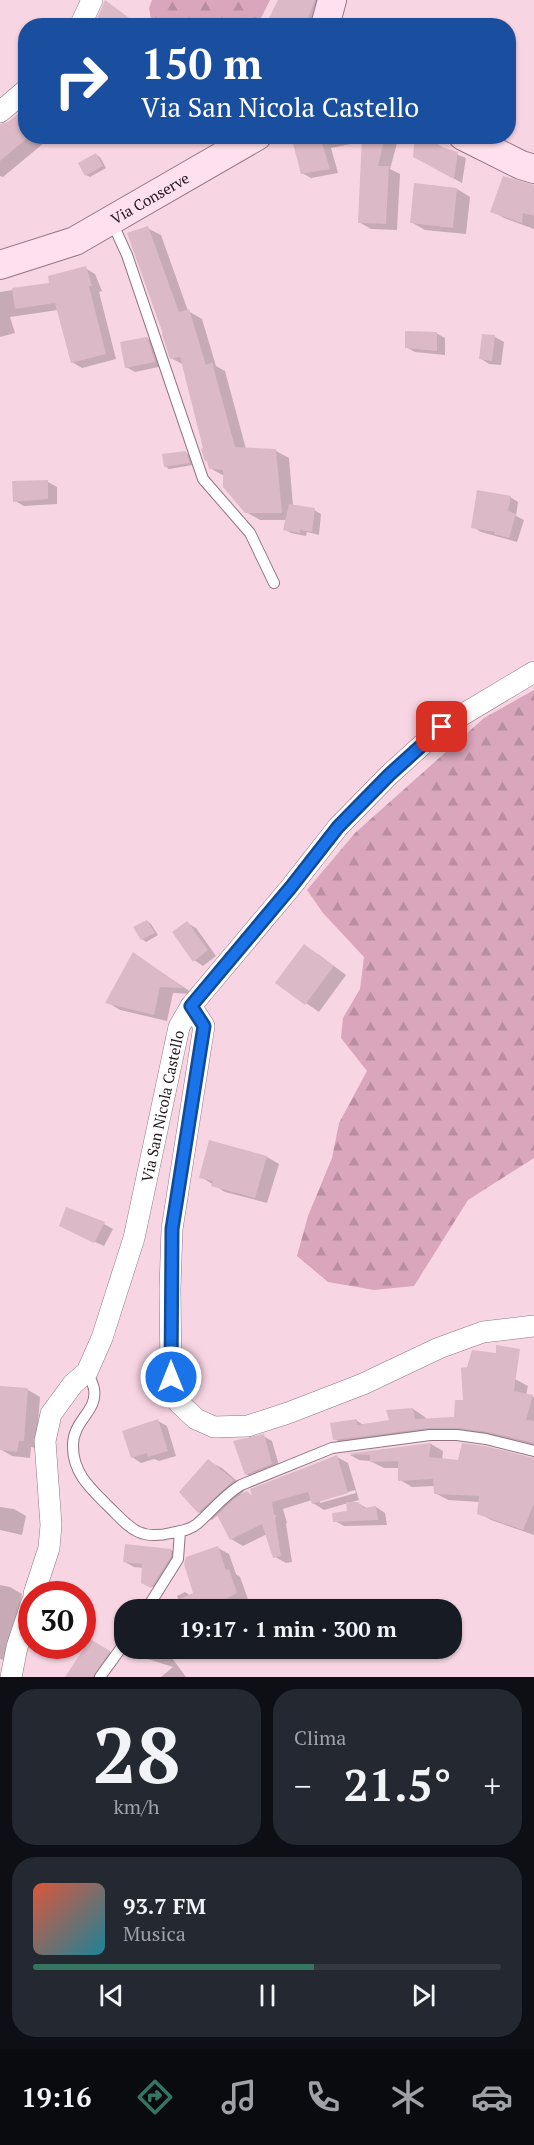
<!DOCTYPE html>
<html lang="it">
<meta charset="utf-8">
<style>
:root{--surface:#171b24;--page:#242831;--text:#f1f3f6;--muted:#9ea1a6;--line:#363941;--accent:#357461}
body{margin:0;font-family:"PT Serif",serif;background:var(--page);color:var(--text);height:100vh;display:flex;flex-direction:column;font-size:22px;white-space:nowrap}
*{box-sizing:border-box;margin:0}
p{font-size:20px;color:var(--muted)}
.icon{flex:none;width:33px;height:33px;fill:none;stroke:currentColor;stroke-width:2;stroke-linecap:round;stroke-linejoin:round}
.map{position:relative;height:1677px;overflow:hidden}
.sheet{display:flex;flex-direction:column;gap:12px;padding:12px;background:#0d0f14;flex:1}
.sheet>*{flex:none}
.guide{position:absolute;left:18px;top:18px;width:498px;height:126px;border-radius:24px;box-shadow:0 2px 4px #0004;background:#1a4fa0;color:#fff;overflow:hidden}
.speed{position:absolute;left:18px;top:1581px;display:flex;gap:12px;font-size:30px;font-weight:700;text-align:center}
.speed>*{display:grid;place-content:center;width:78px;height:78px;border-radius:50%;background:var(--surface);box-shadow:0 2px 4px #0004;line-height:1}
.speed .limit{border:9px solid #d22;background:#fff;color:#111}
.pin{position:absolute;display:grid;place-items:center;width:51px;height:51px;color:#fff;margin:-26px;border-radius:12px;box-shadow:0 3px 9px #0006}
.me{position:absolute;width:66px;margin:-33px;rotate:0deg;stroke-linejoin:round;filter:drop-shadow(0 0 4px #0008)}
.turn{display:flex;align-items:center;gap:21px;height:126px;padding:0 24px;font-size:27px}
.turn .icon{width:78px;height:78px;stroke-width:2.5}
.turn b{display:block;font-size:42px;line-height:51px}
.big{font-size:45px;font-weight:600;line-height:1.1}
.sheet .card{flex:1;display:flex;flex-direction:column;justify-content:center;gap:9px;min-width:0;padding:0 21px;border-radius:24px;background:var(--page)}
.sheet .dial{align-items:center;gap:0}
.dial b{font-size:78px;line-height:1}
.song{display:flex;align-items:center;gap:18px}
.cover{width:72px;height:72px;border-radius:9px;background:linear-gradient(135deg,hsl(10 70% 55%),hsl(190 70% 35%))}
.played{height:6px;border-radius:3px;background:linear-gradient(90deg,var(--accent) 60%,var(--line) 60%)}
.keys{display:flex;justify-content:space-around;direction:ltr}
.heat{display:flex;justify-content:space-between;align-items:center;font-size:33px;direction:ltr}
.sheet .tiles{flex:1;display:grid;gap:12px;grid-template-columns:1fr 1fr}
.card:last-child{grid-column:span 2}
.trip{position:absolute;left:114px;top:1599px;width:348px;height:60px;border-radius:24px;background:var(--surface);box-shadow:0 2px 4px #0004;font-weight:600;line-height:60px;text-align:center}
.dock{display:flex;height:96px;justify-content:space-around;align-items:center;background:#090b0e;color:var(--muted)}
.dock .icon{width:42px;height:42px}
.dock .current{color:var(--accent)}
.dock b{font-size:27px;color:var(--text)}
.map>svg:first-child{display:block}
.forest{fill:url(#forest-firs)}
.shadow{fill:#0003;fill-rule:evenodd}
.building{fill:#dbb9c7}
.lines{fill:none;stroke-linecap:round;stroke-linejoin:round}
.lane-casing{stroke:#947582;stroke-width:12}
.street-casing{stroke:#947582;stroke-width:22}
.secondary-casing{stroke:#947582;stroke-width:30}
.lane{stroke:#fff;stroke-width:10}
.street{stroke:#fff;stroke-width:21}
.secondary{stroke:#ffe0ee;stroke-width:28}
.route-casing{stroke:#114b97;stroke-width:15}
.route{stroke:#1a73e8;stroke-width:10}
.labels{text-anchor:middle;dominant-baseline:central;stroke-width:5;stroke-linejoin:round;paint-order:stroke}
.street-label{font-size:15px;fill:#22161c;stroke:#f8d5e3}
</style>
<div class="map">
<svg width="534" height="1677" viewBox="0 0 534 1677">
<defs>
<pattern id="forest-firs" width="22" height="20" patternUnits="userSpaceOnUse" patternTransform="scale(1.5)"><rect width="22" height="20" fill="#d9a6bb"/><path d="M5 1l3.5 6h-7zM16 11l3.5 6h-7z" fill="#ba8ea0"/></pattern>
</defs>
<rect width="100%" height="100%" fill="#f8d5e3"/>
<path class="forest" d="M 152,0 L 270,0 L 257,26 L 161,25 L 151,19 L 149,8 Z
M 534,690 L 534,1158 L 468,1200 L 414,1286 L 374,1290 L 328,1282 L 297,1256 L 308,1216 L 332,1158 L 339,1123 L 367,1071 L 341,1038 L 343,1018 L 360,989 L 364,957 L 323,913 L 307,890 L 355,833 L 484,718 Z"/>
<path class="shadow" d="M 279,0 L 330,0 L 321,26 L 266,26 Z
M 0,126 L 26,136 L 51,137 L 3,177 L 0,176 Z
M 293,136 L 350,136 L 351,144 L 331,148 L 338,173 L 311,178 L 302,173 Z
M 358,136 L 399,136 L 390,169 L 400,174 L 397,230 L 371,229 L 359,222 L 363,145 L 358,142 Z
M 445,150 L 466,158 L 462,183 L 424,162 Z
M 96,155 L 100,157 L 106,168 L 90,177 L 86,175 Z
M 534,187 L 534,229 L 504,218 L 492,211 Z
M 457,189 L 470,197 L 466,234 L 425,230 L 411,222 Z
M 147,228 L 161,235 L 188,311 L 202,319 L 216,366 L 225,371 L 246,449 L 276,451 L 289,458 L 293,506 L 314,510 L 321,514 L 319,535 L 307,532 L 306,536 L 291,533 L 284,529 L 287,520 L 260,520 L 246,512 L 224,476 L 210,468 L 184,365 L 171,358 Z
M 85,268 L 95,274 L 102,291 L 99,292 L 116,359 L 82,368 L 72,362 L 58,310 L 10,317 L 15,333 L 0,337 L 0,292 L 51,284 Z
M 436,333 L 445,338 L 445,355 L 415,352 L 406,347 Z
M 495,337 L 504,342 L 501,365 L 489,364 L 480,358 Z
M 147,338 L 156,344 L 163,366 L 135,372 L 126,367 Z
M 185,452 L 189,455 L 193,465 L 169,469 L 165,466 Z
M 48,482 L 57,487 L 57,504 L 24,506 L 15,501 Z
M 510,497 L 518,502 L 516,516 L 524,520 L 517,542 L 481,532 L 473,527 Z
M 147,921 L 151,924 L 158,935 L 146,942 L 142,939 Z
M 187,923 L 196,928 L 216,956 L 203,966 L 194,960 Z
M 134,954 L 194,994 L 173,993 L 167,1021 L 120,1010 L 107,1002 Z
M 318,954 L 346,975 L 319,1012 L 277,983 Z
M 267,1157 L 279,1164 L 267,1203 L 225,1192 L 201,1177 Z
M 104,1224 L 113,1229 L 104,1246 L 70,1230 Z
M 515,1379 L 528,1386 L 526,1395 L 534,1397 L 534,1446 L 472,1434 L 347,1447 L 335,1439 L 357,1421 L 365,1426 L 391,1422 L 413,1409 L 425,1417 L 426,1420 L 456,1419 L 464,1402 Z
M 0,1388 L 28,1390 L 40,1397 L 36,1448 L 31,1447 L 30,1458 L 12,1456 L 0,1449 Z
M 158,1421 L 167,1426 L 176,1456 L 159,1461 L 154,1459 L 141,1463 L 132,1457 Z
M 263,1436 L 272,1441 L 280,1469 L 255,1479 L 246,1474 Z
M 431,1444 L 443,1451 L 442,1460 L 460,1462 L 534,1459 L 534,1535 L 491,1520 L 479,1513 L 480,1502 L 448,1500 L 435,1493 L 435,1486 L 412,1487 L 400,1480 L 399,1468 L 384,1468 L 370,1461 L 359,1460 L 350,1455 Z
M 337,1457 L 348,1463 L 359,1500 L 348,1503 L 358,1503 L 368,1509 L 376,1507 L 385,1513 L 387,1525 L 344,1526 L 335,1521 L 348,1512 L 348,1503 L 324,1510 L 313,1503 L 312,1500 L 283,1509 L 287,1523 L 286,1524 L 292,1562 L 286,1563 L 275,1557 L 267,1534 L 243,1546 L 231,1539 L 219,1514 L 212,1520 L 199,1512 L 208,1461 L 222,1468 L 246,1489 L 240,1495 L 246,1492 L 254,1497 ZM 355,1490 L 356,1493 L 320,1503 L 320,1500 Z
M 0,1507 L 14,1509 L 26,1516 L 22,1535 L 0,1530 Z
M 218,1548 L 229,1554 L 236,1574 L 240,1577 L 248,1599 L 228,1610 L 183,1610 L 177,1596 L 185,1592 L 191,1596 L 195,1594 Z
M 171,1550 L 180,1555 L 161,1591 L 142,1582 L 144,1568 L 134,1567 L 125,1562 Z
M 0,1585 L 10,1587 L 22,1594 L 8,1661 L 0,1659 Z
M 90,1641 L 119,1657 L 106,1677 L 66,1677 Z
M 131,1648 L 186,1648 L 188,1654 L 172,1658 L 186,1677 L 161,1677 L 173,1667 L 138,1656 L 130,1651 Z"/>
<path class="building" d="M 105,0 L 140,26 L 94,26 Z
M 278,0 L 315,0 L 305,26 L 265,26 Z
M 26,107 L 26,139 L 0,161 L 0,124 L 8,122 Z
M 291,136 L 320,136 L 330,169 L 301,174 Z
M 362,136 L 385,136 L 378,166 L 389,166 L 386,224 L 358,223 Z
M 415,136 L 427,136 L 442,147 L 458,152 L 454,179 L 413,157 Z
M 96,153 L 103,166 L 85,176 L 78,163 Z
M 503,176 L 534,185 L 534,216 L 523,213 L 522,223 L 490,212 Z
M 414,183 L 457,188 L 453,228 L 410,223 Z
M 148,226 L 179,312 L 189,309 L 206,365 L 212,362 L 235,447 L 276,449 L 282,513 L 245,513 L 223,487 L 223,470 L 209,469 L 207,461 L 205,461 L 201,449 L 203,448 L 180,357 L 170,359 L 162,334 L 163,334 L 127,233 Z
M 86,266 L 92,286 L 89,286 L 106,354 L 71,363 L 55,303 L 15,309 L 12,288 L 49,283 L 48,276 Z
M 405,331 L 437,332 L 437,351 L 405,348 Z
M 482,334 L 495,335 L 492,361 L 479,359 Z
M 147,337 L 155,362 L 125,368 L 120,342 Z
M 186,451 L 190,463 L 164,467 L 162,454 Z
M 48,480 L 48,499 L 13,502 L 12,481 Z
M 477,490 L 511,496 L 508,511 L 516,514 L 509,538 L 494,534 L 495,532 L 471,528 Z
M 289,504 L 315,508 L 312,532 L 300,530 L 300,533 L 283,530 Z
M 147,920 L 155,933 L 141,940 L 133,927 Z
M 187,921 L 208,950 L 193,962 L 172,932 Z
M 304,944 L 334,966 L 305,1005 L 275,983 Z
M 133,952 L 184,988 L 160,987 L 154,1015 L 105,1003 Z
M 209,1140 L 267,1156 L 255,1198 L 211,1186 L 213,1181 L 199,1178 Z
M 66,1207 L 105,1222 L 94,1243 L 59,1226 Z
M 496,1345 L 520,1349 L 514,1391 L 533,1395 L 526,1420 L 534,1421 L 534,1443 L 488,1432 L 457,1428 L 429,1428 L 333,1440 L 330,1423 L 357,1419 L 357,1425 L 389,1420 L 386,1410 L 413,1408 L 415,1419 L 454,1417 L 455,1400 L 463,1400 L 461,1368 L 467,1367 L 472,1350 L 496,1353 Z
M 0,1386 L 28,1388 L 24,1441 L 19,1441 L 17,1452 L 0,1450 Z
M 158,1419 L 168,1451 L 148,1457 L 147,1453 L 131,1458 L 122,1431 Z
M 264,1434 L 272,1464 L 245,1475 L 233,1441 Z
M 431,1443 L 429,1457 L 458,1460 L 462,1443 L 485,1446 L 534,1458 L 534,1504 L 523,1530 L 477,1514 L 479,1496 L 434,1494 L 433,1479 L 398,1481 L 398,1461 L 370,1462 L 370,1455 L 345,1454 Z
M 337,1455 L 348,1493 L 312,1504 L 308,1492 L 272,1502 L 274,1514 L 277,1516 L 275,1518 L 281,1556 L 273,1558 L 262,1524 L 230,1540 L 217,1515 L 234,1499 L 247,1491 L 252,1496 L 250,1489 Z
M 208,1459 L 234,1480 L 198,1513 L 179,1492 Z
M 346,1502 L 358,1502 L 364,1508 L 376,1506 L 378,1520 L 333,1522 L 332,1513 L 347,1511 Z
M 125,1544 L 171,1549 L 171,1557 L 151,1588 L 141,1583 L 142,1564 L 123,1562 Z
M 218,1546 L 226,1570 L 229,1569 L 237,1593 L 205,1610 L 156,1610 L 193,1593 L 184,1564 L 186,1557 Z
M 90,1639 L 110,1651 L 93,1677 L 65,1677 Z"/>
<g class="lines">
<g class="lane-casing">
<path id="lane" d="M 111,220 L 127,255 L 203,479 L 250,533 L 274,583
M 87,1372 C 89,1377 93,1383 94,1389 C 98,1412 72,1420 73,1447 C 73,1472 89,1487 106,1504 C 129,1526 137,1541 171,1533 C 181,1531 190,1530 197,1524 C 212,1511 224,1495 241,1485 L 332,1448 L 430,1435 L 457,1435 L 486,1439 L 534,1451
M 146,1610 L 178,1559 L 180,1531
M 100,1677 L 124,1644"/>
</g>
<g class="street-casing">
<g id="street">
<path d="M 80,26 L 92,0"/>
<path d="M 0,112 L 26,90"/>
<path d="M 191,1006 L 204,1026 L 172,1229 L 170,1289 L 171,1377 L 179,1403 L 196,1419 L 214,1427 L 248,1426 L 288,1413 L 363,1384 L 439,1348 L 483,1332 L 534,1326"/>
<path id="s1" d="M 34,1594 L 49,1548 L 51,1525 L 45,1441 L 51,1414 L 73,1384 L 87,1372 L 102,1338 L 134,1238 L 179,1027 L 191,1006 L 291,887 L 338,827 L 389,775 L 442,727 L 534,672"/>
<path d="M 11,1677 L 17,1647 L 32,1602"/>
</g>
</g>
<g class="secondary-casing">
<g id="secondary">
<path d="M 325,26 L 332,0"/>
<path d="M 463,136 L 521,165 L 534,169"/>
<path id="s2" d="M 0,265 L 75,241 L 257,136"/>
</g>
</g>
<use href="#lane" class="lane"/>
<use href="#street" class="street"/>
<use href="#secondary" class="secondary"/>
</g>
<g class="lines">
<g class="route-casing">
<path id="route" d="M 171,1377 L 172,1229 L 204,1026 L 191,1006 L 291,887 L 338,827 L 389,775 L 442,727"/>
</g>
<use href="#route" class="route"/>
</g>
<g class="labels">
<g class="street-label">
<text stroke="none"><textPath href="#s2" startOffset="165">Via Conserve</textPath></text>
<text stroke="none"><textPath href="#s1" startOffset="516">Via San Nicola Castello</textPath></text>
</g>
</g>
</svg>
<div class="speed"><div class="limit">30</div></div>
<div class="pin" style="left:442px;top:727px;background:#d93025"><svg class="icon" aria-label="arrive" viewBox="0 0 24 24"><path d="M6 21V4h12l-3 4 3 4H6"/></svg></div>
<svg class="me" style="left:171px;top:1377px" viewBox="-20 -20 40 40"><circle r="17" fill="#1a73e8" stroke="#fff" stroke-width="3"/><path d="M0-11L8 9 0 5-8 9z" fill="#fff"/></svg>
<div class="trip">19:17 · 1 min · 300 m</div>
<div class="guide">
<div class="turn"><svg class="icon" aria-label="right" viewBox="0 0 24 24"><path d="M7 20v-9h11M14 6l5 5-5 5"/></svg><div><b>150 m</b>Via San Nicola Castello</div></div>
</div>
</div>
<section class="sheet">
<div class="tiles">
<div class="card dial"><b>28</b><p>km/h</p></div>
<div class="card"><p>Clima</p>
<div class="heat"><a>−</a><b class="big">21.5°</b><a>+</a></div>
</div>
<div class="card">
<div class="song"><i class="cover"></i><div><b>93.7 FM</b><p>Musica</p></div></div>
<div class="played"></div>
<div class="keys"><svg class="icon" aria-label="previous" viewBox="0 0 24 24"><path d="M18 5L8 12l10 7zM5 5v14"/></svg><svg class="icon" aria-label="pause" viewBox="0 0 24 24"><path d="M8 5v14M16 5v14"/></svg><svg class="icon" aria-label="next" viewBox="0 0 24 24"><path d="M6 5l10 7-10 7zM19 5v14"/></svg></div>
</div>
</div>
</section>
<nav class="dock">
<b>19:16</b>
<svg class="icon current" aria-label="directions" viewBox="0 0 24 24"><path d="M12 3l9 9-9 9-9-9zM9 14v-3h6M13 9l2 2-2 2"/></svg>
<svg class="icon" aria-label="music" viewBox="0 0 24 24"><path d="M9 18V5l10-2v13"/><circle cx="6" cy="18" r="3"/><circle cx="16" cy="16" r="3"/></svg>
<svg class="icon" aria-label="phone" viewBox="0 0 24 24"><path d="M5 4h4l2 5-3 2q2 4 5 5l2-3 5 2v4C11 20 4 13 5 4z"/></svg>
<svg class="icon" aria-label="climate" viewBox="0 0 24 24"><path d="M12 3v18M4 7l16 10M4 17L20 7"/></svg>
<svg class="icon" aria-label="car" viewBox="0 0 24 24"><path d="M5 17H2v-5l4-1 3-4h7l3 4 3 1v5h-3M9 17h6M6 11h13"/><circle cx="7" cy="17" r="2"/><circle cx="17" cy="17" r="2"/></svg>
</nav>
